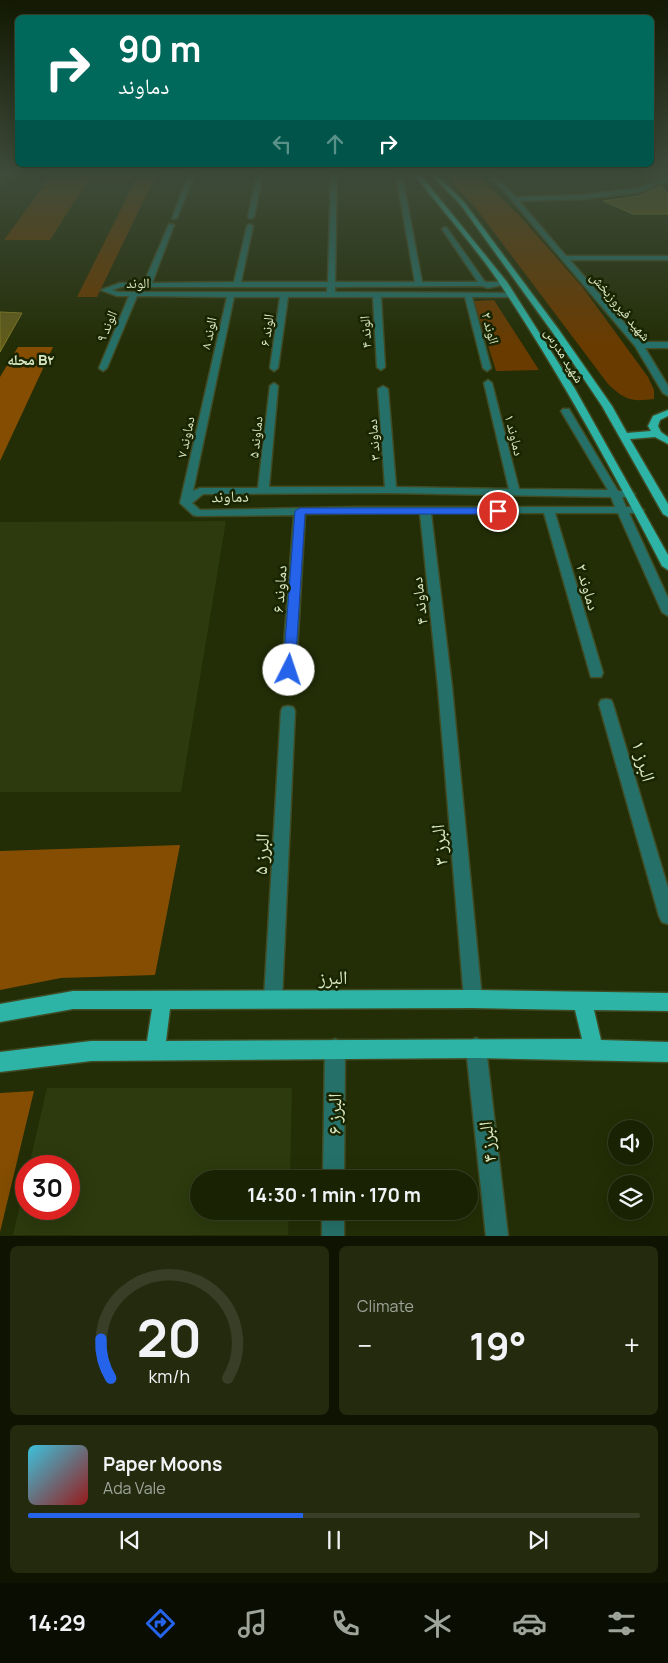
<!DOCTYPE html>
<meta charset="utf-8">
<style>
:root{--surface:#1a2204;--page:#232a0e;--text:#f1f3f6;--muted:#9fa49a;--line:#383f26;--accent:#2563eb}
body{margin:0;font-family:Manrope,"Noto Naskh Arabic",sans-serif;background:var(--page);color:var(--text);height:100vh;display:flex;flex-direction:column;font-size:19px;white-space:nowrap}
*{box-sizing:border-box;margin:0}
p{font-size:16px;color:var(--muted)}
.icon{flex:none;width:28px;height:28px;fill:none;stroke:currentColor;stroke-width:2;stroke-linecap:round;stroke-linejoin:round}
.map{position:relative;height:1236px;overflow:hidden}
.drawer{display:flex;flex-direction:column;gap:10px;padding:10px;background:#0e1302;flex:1}
.drawer>*{flex:none}
.banner{position:absolute;left:15px;top:15px;width:639px;height:152px;border-radius:8px;box-shadow:0 5px 20px #0002,0 0 0 1px var(--line);background:#00695c;color:#fff;overflow:hidden}
.fabs{position:absolute;left:608px;top:1120px;display:grid;gap:10px}
.fabs a{display:grid;place-items:center;width:45px;height:45px;border-radius:50%;background:var(--surface);box-shadow:0 5px 20px #0002,0 0 0 1px var(--line);font-size:25px}
.speed{position:absolute;left:15px;top:1155px;display:flex;gap:10px;font-size:25px;font-weight:700;text-align:center}
.speed>*{display:grid;place-content:center;width:65px;height:65px;border-radius:50%;background:var(--surface);box-shadow:0 5px 20px #0002,0 0 0 1px var(--line);line-height:1}
.speed .limit{border:8px solid #d22;background:#fff;color:#111}
.pin{position:absolute;display:grid;place-items:center;width:42px;height:42px;color:#fff;margin:-21px;border:2px solid #fff;border-radius:50%;box-shadow:0 1px 5px #0007}
.me{position:absolute;width:55px;margin:-28px;rotate:4deg;stroke-linejoin:round;filter:drop-shadow(0 0 4px #0008)}
.turn{display:flex;align-items:center;gap:18px;height:105px;padding:0 20px;font-size:22px}
.turn .icon{width:65px;height:65px;stroke-width:2.5}
.turn b{display:block;font-size:35px;line-height:42px}
.lanes{display:flex;align-items:center;height:48px;padding:0 20px;background:#0003;justify-content:center;gap:25px;direction:ltr}
.lanes .off{opacity:.35}
.big{font-size:38px;font-weight:700;line-height:1.1}
.drawer .widget{flex:1;display:flex;flex-direction:column;justify-content:center;gap:8px;min-width:0;padding:0 18px;border-radius:8px;background:var(--page)}
.drawer .dial{align-items:center;gap:0}
.dial svg{height:130px;overflow:visible;fill:none;stroke:var(--line);stroke-width:7;stroke-linecap:round;text-anchor:middle}
.dial text{fill:var(--text);stroke:none}
.song{display:flex;align-items:center;gap:15px}
.cover{width:60px;height:60px;border-radius:8px;background:linear-gradient(135deg,hsl(190 70% 55%),hsl(0 70% 35%))}
.played{height:5px;border-radius:2px;background:linear-gradient(90deg,var(--accent) 45%,var(--line) 45%)}
.keys{display:flex;justify-content:space-around;direction:ltr}
.heat{display:flex;justify-content:space-between;align-items:center;font-size:28px;direction:ltr}
.drawer .tiles{flex:1;display:grid;gap:10px;grid-template-columns:1fr 1fr}
.widget:last-child{grid-column:span 2}
.trip{position:absolute;left:190px;top:1170px;width:288px;height:50px;border-radius:25px;background:var(--surface);box-shadow:0 5px 20px #0002,0 0 0 1px var(--line);font-weight:700;line-height:50px;text-align:center}
.tab-bar{display:flex;height:80px;justify-content:space-around;align-items:center;background:#0a0e02;color:var(--muted)}
.tab-bar .icon{width:35px;height:35px}
.tab-bar .active{color:var(--accent)}
.tab-bar b{font-size:22px;color:var(--text)}
.map>svg:first-child{display:block}
.built{fill:#2c3a0d}
.green{fill:#693b00}
.forest{fill:#844d01}
.building{fill:#615c1a;stroke:#827b27}
.lines{fill:none;stroke-linecap:round;stroke-linejoin:round}
.minor-casing{stroke:#404b24;stroke-width:3}
.major-casing{stroke:#404b24;stroke-width:3}
.minor{fill:#257169;fill-rule:evenodd}
.major{fill:#2db4a6;fill-rule:evenodd}
.route{fill:#2563eb;stroke:#184099}
.labels{text-anchor:middle;dominant-baseline:central;stroke-width:5;stroke-linejoin:round;paint-order:stroke}
.far-street-label{font-size:14px;fill:#d8e6c1;stroke:#192400}
.far-neighbourhood-label{font-size:15px;font-weight:bold;fill:#d8e6c1;stroke:#192400}
.street-label{font-size:16px;fill:#d8e6c1;stroke:#192400}
.near-street-label{font-size:19px;fill:#d8e6c1;stroke:#192400}
</style>
<div class="map">
<svg width="668" height="1236" viewBox="0 0 668 1236">
<rect width="100%" height="100%" fill="#232e06"/>
<path class="built" d="M 226,521 L 181,792 L 0,792 L 0,522 Z
M 47,1088 L 292,1088 L 290,1179 L 199,1179 L 199,1211 L 289,1211 L 288,1235 L 13,1235 L 26,1179 L 26,1209 L 69,1209 L 69,1166 L 29,1166 Z"/>
<path class="green" d="M 53,173 L 132,173 L 130,180 L 88,180 L 50,240 L 4,240 Z
M 139,173 L 157,173 L 97,297 L 77,297 Z
M 443,173 L 475,173 L 519,215 L 583,288 L 648,377 L 654,390 L 654,399 C 631,402 625,400 608,384 L 475,207 Z
M 494,300 L 539,370 L 496,371 L 474,301 Z"/>
<path class="forest" d="M 18,347 L 53,347 L 0,461 L 0,377 Z
M 180,845 L 155,975 L 61,978 L 0,990 L 0,851 Z
M 34,1091 L 0,1232 L 0,1093 Z"/>
<path class="building" d="M 661,186 L 668,194 L 668,214 L 633,214 L 603,201 L 639,196 Z
M 0,312 L 22,313 L 0,352 Z"/>
<g class="lines">
<g class="minor-casing">
<path id="minor" d="M 189,173 L 195,173 L 177,218 L 172,219 Z
M 257,173 L 263,173 L 254,217 L 251,219 L 248,217 Z
M 331,173 L 337,173 L 335,282 L 415,282 L 396,175 L 399,173 L 402,175 L 422,282 L 478,282 L 442,229 L 445,227 L 447,228 L 485,282 L 504,282 L 508,284 L 488,288 L 482,286 L 335,287 L 335,292 L 514,293 L 515,295 L 511,297 L 472,297 L 491,368 L 487,371 L 483,368 L 465,297 L 381,297 L 385,367 L 381,370 L 377,367 L 373,297 L 288,297 L 278,368 L 274,371 L 270,368 L 280,297 L 234,297 L 193,491 L 200,488 L 258,488 L 270,386 L 274,383 L 278,386 L 269,487 L 385,487 L 378,389 L 383,386 L 388,389 L 396,487 L 509,489 L 484,383 L 488,380 L 492,383 L 519,489 L 608,490 L 561,411 L 563,409 L 569,409 L 618,491 L 630,491 L 635,494 L 630,497 L 622,497 L 626,507 L 639,507 L 644,510 L 639,513 L 629,513 L 668,598 L 668,616 L 662,612 L 618,513 L 555,513 L 603,673 L 601,677 L 591,677 L 544,513 L 431,513 L 452,687 L 482,999 L 479,1005 L 473,1008 L 467,1005 L 464,999 L 438,687 L 420,513 L 305,514 L 296,670 L 294,674 L 284,674 L 282,670 L 294,515 L 197,516 L 193,515 L 180,503 L 227,297 L 137,296 L 107,368 L 103,371 L 99,368 L 129,296 L 117,296 L 101,290 L 120,283 L 144,283 L 169,224 L 174,225 L 152,283 L 234,282 L 247,226 L 250,224 L 253,226 L 241,282 L 328,282 ZM 121,287 L 327,287 L 327,292 L 118,292 L 112,290 ZM 391,493 L 611,497 L 615,507 L 356,507 L 200,510 L 192,503 L 203,494 Z
M 485,173 L 491,173 L 516,197 L 584,195 L 639,188 L 668,176 L 668,180 L 640,192 L 584,199 L 519,201 L 566,256 L 668,256 L 668,260 L 570,260 L 641,342 L 668,342 L 668,348 L 645,348 L 668,386 L 668,396 L 663,393 L 635,346 L 505,192 Z
M 606,699 L 611,700 L 613,704 L 668,888 L 668,924 L 662,922 L 659,916 L 599,704 L 601,700 Z
M 288,706 L 293,707 L 295,711 L 282,999 L 279,1005 L 273,1008 L 267,1005 L 264,999 L 281,711 L 283,707 Z
M 476,1038 L 483,1041 L 486,1048 L 508,1236 L 486,1236 L 466,1048 L 469,1041 Z
M 335,1039 L 342,1042 L 345,1049 L 344,1179 L 323,1179 L 325,1049 L 328,1042 Z
M 322,1211 L 344,1211 L 344,1236 L 322,1236 Z"/>
</g>
<g class="major-casing">
<path id="major" d="M 413,173 L 419,173 L 507,282 L 575,389 L 668,555 L 668,570 L 662,566 C 613,471 561,376 502,287 C 476,247 442,211 413,173 Z
M 429,173 L 435,173 L 464,202 L 559,330 L 612,406 L 627,433 L 651,431 L 648,426 L 653,416 L 668,410 L 668,416 L 660,420 L 658,426 L 661,432 L 668,437 L 668,444 L 655,437 L 630,439 L 668,504 L 668,517 L 663,514 L 602,406 L 553,333 L 460,204 Z
M 473,990 L 668,993 L 668,1011 L 594,1010 L 601,1040 L 668,1042 L 668,1062 L 476,1058 L 91,1061 L 0,1072 L 0,1052 L 91,1041 L 147,1041 L 152,1009 L 73,1009 L 0,1022 L 0,1004 L 73,991 ZM 473,1008 L 575,1010 L 582,1039 L 166,1041 L 170,1009 Z"/>
</g>
<use href="#minor" class="minor"/>
<use href="#major" class="major"/>
</g>
<linearGradient id="sky" x2="0" y2="1"><stop stop-color="#131903"/><stop offset="0.5" stop-color="#3f4c3b"/><stop offset="1" stop-color="#3f4c3b" stop-opacity="0"/></linearGradient>
<rect width="668" height="346" fill="url(#sky)"/>
<path class="route" d="M 300,508 L 498,508 L 503,511 L 498,514 L 305,514 L 295,670 L 294,673 L 285,673 L 283,670 L 295,511 Z"/>
<g class="labels">
<g class="far-street-label">
<text x="138" y="282">الوند</text>
<text transform="translate(621 306) rotate(50)">شهید فیروزبخش</text>
<text transform="translate(106 326) rotate(-67)">الوند ۹</text>
<text transform="translate(491 328) rotate(75)">الوند ۲</text>
<text transform="translate(266 330) rotate(-82)">الوند ۶</text>
<text transform="translate(365 332) rotate(-94)">الوند ۴</text>
<text transform="translate(208 333) rotate(-78)">الوند ۸</text>
<text transform="translate(565 355) rotate(58)">شهید مدرس</text>
<text transform="translate(515 435) rotate(76)">دماوند ۱</text>
<text transform="translate(185 437) rotate(-78)">دماوند ۷</text>
<text transform="translate(255 437) rotate(-84)">دماوند ۵</text>
<text transform="translate(373 440) rotate(-95)">دماوند ۳</text>
</g>
<g class="far-neighbourhood-label">
<text x="31" y="359">محله B۲</text>
</g>
<g class="street-label">
<text transform="translate(230 496) rotate(-1)">دماوند</text>
<text transform="translate(588 587) rotate(74)">دماوند ۲</text>
<text transform="translate(279 589) rotate(-86)">دماوند ۶</text>
<text transform="translate(419 601) rotate(-97)">دماوند ۴</text>
</g>
<g class="near-street-label">
<text transform="translate(644 761) rotate(74)">البرز ۱</text>
<text transform="translate(439 845) rotate(-95)">البرز ۳</text>
<text transform="translate(261 854) rotate(-87)">البرز ۵</text>
<text x="333" y="977">البرز</text>
<text transform="translate(334 1114) rotate(-89)">البرز ۶</text>
<text transform="translate(487 1142) rotate(-96)">البرز ۴</text>
</g>
</g>
</svg>
<div class="fabs">
<a><svg class="icon" aria-label="sound" viewBox="0 0 24 24"><path d="M4 9h4l5-4v14l-5-4H4zM17 9q2 3 0 6"/></svg></a>
<a><svg class="icon" aria-label="layers" viewBox="0 0 24 24"><path d="M12 4l9 5-9 5-9-5zM3 14l9 5 9-5"/></svg></a>
</div>
<div class="speed"><div class="limit">30</div></div>
<div class="pin" style="left:498px;top:511px;background:#d93025"><svg class="icon" aria-label="arrive" viewBox="0 0 24 24"><path d="M6 21V4h12l-3 4 3 4H6"/></svg></div>
<svg class="me" style="left:289px;top:670px" viewBox="-20 -20 40 40"><circle r="19" fill="#fff"/><path d="M0-13L10 11 0 6-10 11z" fill="#2563eb"/></svg>
<div class="trip">14:30 · 1 min · 170 m</div>
<div class="banner">
<div class="turn"><svg class="icon" aria-label="right" viewBox="0 0 24 24"><path d="M7 20v-9h11M14 6l5 5-5 5"/></svg><div><b>90 m</b>دماوند</div></div>
<div class="lanes"><svg class="icon off" aria-label="left" viewBox="0 0 24 24"><path d="M17 20v-9H6M10 6l-5 5 5 5"/></svg><svg class="icon off" aria-label="ahead" viewBox="0 0 24 24"><path d="M12 20V5M6 11l6-6 6 6"/></svg><svg class="icon" aria-label="right" viewBox="0 0 24 24"><path d="M7 20v-9h11M14 6l5 5-5 5"/></svg></div>
</div>
</div>
<section class="drawer">
<div class="tiles">
<div class="widget dial"><svg viewBox="0 0 100 80">
<path d="M14 69A42 42 0 1 1 86 69"/>
<path d="M14 69A42 42 0 0 1 8 45" stroke="#2563eb"/>
<text x="50" y="56" font-size="32" font-weight="700">20</text>
<text x="50" y="72" font-size="11">km/h</text>
</svg></div>
<div class="widget"><p>Climate</p>
<div class="heat"><a>−</a><b class="big">19°</b><a>+</a></div>
</div>
<div class="widget">
<div class="song"><i class="cover"></i><div><b>Paper Moons</b><p>Ada Vale</p></div></div>
<div class="played"></div>
<div class="keys"><svg class="icon" aria-label="previous" viewBox="0 0 24 24"><path d="M18 5L8 12l10 7zM5 5v14"/></svg><svg class="icon" aria-label="pause" viewBox="0 0 24 24"><path d="M8 5v14M16 5v14"/></svg><svg class="icon" aria-label="next" viewBox="0 0 24 24"><path d="M6 5l10 7-10 7zM19 5v14"/></svg></div>
</div>
</div>
</section>
<nav class="tab-bar">
<b>14:29</b>
<svg class="icon active" aria-label="directions" viewBox="0 0 24 24"><path d="M12 3l9 9-9 9-9-9zM9 14v-3h6M13 9l2 2-2 2"/></svg>
<svg class="icon" aria-label="music" viewBox="0 0 24 24"><path d="M9 18V5l10-2v13"/><circle cx="6" cy="18" r="3"/><circle cx="16" cy="16" r="3"/></svg>
<svg class="icon" aria-label="phone" viewBox="0 0 24 24"><path d="M5 4h4l2 5-3 2q2 4 5 5l2-3 5 2v4C11 20 4 13 5 4z"/></svg>
<svg class="icon" aria-label="climate" viewBox="0 0 24 24"><path d="M12 3v18M4 7l16 10M4 17L20 7"/></svg>
<svg class="icon" aria-label="car" viewBox="0 0 24 24"><path d="M5 17H2v-5l4-1 3-4h7l3 4 3 1v5h-3M9 17h6M6 11h13"/><circle cx="7" cy="17" r="2"/><circle cx="17" cy="17" r="2"/></svg>
<svg class="icon" aria-label="filters" viewBox="0 0 24 24"><path d="M4 7h16M4 17h16"/><circle cx="9" cy="7" r="2"/><circle cx="15" cy="17" r="2"/></svg>
</nav>
